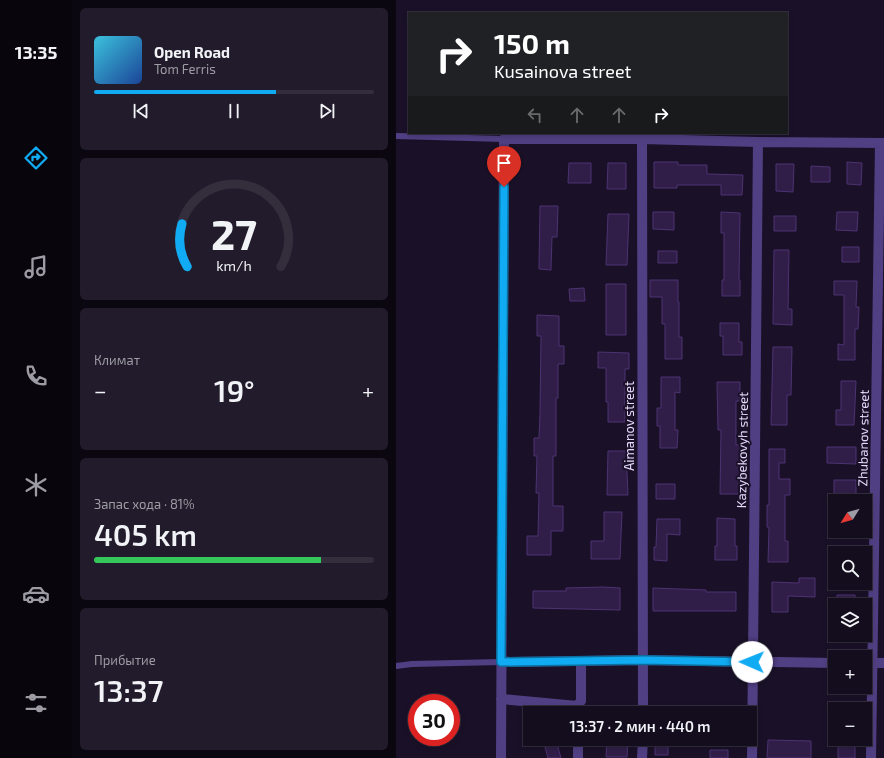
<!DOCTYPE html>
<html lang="ru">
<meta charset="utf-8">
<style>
:root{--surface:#140d1e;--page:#211b2b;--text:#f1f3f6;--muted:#9d9ca4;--line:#332d3c;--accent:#10abf3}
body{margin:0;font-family:"Exo 2",sans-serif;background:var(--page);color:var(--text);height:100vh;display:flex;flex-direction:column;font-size:15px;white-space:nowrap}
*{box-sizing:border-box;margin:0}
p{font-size:13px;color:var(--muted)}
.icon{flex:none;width:22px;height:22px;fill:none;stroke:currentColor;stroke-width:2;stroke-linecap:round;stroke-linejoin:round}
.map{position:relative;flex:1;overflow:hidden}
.sheet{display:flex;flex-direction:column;gap:8px;padding:8px;background:#0b0710;width:324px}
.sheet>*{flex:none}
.hud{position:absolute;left:12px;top:12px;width:380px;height:122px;border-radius:0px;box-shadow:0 2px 6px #0003,0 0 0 1px var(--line);background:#202124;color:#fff;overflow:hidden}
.needle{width:26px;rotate:233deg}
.controls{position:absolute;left:432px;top:494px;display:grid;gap:8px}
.controls a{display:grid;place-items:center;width:44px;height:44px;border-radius:0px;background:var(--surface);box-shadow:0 2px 6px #0003,0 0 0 1px var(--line);font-size:20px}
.speed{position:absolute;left:12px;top:694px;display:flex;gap:8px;font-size:20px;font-weight:700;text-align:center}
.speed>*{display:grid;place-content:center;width:52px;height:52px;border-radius:50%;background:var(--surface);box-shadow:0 2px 6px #0003,0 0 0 1px var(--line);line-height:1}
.speed .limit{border:6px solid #d22;background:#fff;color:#111}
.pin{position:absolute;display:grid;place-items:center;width:34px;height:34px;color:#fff;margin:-41px -17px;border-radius:50% 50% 50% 0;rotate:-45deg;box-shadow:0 0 4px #0007}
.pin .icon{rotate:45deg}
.me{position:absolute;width:44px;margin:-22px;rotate:271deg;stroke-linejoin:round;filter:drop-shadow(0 0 3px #0008)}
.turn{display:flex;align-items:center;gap:14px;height:84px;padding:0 20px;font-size:18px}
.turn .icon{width:52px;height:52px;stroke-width:2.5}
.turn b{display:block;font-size:28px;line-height:34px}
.lanes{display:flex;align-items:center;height:38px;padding:0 20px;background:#0003;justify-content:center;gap:20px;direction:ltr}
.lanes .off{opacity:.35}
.big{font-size:30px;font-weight:600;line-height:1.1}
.sheet .tile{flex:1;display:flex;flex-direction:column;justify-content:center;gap:6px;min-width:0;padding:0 14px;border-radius:6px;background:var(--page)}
.sheet .dial{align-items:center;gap:0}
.dial svg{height:104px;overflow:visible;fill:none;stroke:var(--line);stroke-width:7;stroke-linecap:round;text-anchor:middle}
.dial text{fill:var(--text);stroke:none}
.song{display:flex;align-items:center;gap:12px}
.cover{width:48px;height:48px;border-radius:6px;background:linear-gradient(135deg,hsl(190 70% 55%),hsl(220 70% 35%))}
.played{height:4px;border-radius:2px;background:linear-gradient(90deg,var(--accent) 65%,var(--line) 65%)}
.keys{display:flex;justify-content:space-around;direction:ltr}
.heat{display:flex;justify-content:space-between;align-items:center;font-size:22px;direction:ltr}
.charge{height:6px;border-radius:3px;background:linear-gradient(90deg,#34c759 81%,var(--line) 0)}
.trip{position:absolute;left:127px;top:706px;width:234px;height:40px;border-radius:0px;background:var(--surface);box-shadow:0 2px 6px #0003,0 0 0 1px var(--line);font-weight:600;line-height:40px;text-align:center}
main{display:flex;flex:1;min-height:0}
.tab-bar{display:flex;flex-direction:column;width:72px;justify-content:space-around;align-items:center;background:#08050c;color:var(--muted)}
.tab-bar .icon{width:28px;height:28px}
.tab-bar .on{color:var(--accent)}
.tab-bar b{font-size:18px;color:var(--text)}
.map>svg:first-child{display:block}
.building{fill:#301e48;stroke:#4d3272}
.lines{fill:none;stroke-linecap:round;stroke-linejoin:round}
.lane{stroke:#513f84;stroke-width:6}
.street{stroke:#513f84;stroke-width:10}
.route-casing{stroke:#0a6f9e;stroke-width:10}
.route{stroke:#10abf3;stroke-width:7}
.labels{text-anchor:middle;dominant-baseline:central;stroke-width:4;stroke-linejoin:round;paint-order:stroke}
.street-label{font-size:13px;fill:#e6dafd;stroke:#1a1128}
</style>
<main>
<nav class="tab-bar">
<b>13:35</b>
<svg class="icon on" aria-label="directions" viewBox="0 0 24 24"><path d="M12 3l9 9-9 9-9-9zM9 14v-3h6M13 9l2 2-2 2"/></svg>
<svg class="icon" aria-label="music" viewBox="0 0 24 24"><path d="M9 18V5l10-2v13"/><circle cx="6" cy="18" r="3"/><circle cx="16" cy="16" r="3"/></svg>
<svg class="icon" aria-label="phone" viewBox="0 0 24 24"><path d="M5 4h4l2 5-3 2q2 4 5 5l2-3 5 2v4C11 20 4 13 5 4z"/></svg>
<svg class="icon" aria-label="climate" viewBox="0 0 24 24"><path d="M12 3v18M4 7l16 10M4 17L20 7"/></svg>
<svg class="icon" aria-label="car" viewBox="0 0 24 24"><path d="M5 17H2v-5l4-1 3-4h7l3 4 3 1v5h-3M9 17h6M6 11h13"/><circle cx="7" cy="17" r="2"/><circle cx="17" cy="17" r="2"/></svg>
<svg class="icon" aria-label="filters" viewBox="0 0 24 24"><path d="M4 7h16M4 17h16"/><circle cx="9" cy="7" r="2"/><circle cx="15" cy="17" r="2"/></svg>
</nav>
<section class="sheet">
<div class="tile">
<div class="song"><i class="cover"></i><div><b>Open Road</b><p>Tom Ferris</p></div></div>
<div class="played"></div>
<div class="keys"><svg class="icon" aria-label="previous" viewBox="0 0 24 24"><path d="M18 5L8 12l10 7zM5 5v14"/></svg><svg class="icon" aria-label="pause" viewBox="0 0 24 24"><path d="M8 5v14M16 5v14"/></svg><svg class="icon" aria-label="next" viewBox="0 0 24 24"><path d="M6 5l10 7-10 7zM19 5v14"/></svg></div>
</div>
<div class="tile dial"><svg viewBox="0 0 100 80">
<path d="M14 69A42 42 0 1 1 86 69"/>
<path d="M14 69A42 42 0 0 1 10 36" stroke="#10abf3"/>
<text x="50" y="56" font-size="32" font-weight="700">27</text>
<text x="50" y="72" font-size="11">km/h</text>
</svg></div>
<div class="tile"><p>Климат</p>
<div class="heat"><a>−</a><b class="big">19°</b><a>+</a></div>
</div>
<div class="tile"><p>Запас хода · 81%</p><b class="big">405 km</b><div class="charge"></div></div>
<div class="tile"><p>Прибытие</p><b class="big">13:37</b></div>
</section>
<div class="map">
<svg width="488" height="758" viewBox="0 0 488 758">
<rect width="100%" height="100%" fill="#1a1128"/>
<path class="building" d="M 258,162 L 282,162 L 282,165 L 311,165 L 311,174 L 347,175 L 346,195 L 325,195 L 325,185 L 281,185 L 281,188 L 258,188 Z
M 451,162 L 466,163 L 465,185 L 451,184 Z
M 173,163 L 195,163 L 195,183 L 172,183 Z
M 212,163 L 230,163 L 230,189 L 211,189 Z
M 380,164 L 398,164 L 397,192 L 380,191 Z
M 415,166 L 434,167 L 434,182 L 415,182 Z
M 144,206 L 162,206 L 161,237 L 156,237 L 155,270 L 143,269 Z
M 257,212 L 278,212 L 278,230 L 257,229 Z
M 325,212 L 344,213 L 343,280 L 344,280 L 344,296 L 326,296 L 326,280 L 328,280 L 328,233 L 325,233 Z
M 441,212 L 462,212 L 461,231 L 440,230 Z
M 212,214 L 233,214 L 231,265 L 210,265 Z
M 378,216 L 400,216 L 400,231 L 378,231 Z
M 446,247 L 463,247 L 463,262 L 446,262 Z
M 378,250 L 393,250 L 392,309 L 396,309 L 396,325 L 377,324 Z
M 262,251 L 281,251 L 281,263 L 262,263 Z
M 254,280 L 282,280 L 282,302 L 283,302 L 283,337 L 286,337 L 286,359 L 269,359 L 269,324 L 266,324 L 266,297 L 254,297 Z
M 438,281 L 461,281 L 460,307 L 463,307 L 462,329 L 459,329 L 459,360 L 442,360 L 442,344 L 448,345 L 448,295 L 438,295 Z
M 210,284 L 230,284 L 230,335 L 210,335 Z
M 188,288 L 189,301 L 174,301 L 173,289 Z
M 141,315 L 163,316 L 163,346 L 168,346 L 168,364 L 162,364 L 162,398 L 160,398 L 160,456 L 157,456 L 157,506 L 167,506 L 167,531 L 155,531 L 155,555 L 131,555 L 131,536 L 142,536 L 143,493 L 140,493 L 141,456 L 138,456 L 138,438 L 143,438 L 144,414 L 145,336 L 141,336 Z
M 324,323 L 343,323 L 343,342 L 346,342 L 346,355 L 327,355 L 327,336 L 324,336 Z
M 377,347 L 396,347 L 395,395 L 391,395 L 391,425 L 375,425 Z
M 202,352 L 233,353 L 233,369 L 229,369 L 229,422 L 212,422 L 212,402 L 210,402 L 210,368 L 202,368 Z
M 265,377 L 284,377 L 284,393 L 279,392 L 279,430 L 282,430 L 281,448 L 264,448 L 264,426 L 261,426 L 261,408 L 265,408 Z
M 445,381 L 460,381 L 458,425 L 440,425 L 440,410 L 445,410 Z
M 321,382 L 344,382 L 344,401 L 340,401 L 340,445 L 345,445 L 343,494 L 324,494 L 325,430 L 322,430 Z
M 431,447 L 460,447 L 460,464 L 431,463 Z
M 373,449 L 389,449 L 389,463 L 383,463 L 383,479 L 394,479 L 394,495 L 389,495 L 389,541 L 392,541 L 392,562 L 372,562 L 373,528 L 371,527 L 371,505 L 373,505 Z
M 212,451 L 230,451 L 232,495 L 211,495 Z
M 438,480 L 460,480 L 460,494 L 438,494 Z
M 260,484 L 279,484 L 279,499 L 260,499 Z
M 208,512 L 226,512 L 224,559 L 195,559 L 195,541 L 208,541 Z
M 321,518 L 339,519 L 339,546 L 341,546 L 341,560 L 319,560 L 319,546 L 321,546 Z
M 261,519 L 284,519 L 284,535 L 271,534 L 271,561 L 258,560 L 258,547 L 260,547 Z
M 403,578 L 419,578 L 419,597 L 392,596 L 392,612 L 376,612 L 376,582 L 403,583 Z
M 207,587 L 224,588 L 224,610 L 137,608 L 137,591 L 170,591 L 170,588 Z
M 257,588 L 310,590 L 310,592 L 340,592 L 340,611 L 257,611 Z
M 441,595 L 459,595 L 459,605 L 441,605 Z
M 211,739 L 232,739 L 231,757 L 210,757 Z
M 259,739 L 272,739 L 272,755 L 259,755 Z
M 372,740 L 415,741 L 415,758 L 371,758 Z
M 442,742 L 459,742 L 459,758 L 442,758 Z
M 161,744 L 165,758 L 152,758 L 149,747 Z
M 314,750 L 332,750 L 332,758 L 314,758 Z"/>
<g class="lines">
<path class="lane" d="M 0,136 L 108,139
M 0,666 L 16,664 L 105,662"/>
<path class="street" d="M 246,139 L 247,713
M 105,662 L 247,660 L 439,663
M 469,663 L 488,663
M 105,699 L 181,706 L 185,701 L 185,661
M 182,739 L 182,758
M 105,758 L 108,139 L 246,139 L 362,142 L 488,143
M 246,758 L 247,739
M 356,758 L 362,142
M 475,758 L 484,143"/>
</g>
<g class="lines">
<g class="route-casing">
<path id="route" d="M 108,187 L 105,662 L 247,660 L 356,662"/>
</g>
<use href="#route" class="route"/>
</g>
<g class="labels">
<g class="street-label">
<text transform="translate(233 426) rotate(-90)">Aimanov street</text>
<text transform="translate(467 438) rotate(-89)">Zhubanov street</text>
<text transform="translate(346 450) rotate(-89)">Kazybekovyh street</text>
</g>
</g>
</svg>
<div class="controls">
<a><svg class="needle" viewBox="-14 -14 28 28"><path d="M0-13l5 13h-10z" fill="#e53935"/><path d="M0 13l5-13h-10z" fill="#9d9ca4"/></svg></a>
<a><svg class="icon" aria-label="search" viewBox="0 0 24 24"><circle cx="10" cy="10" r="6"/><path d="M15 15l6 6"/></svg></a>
<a><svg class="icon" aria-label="layers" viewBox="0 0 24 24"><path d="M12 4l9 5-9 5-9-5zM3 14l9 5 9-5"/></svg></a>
<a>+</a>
<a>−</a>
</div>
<div class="speed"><div class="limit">30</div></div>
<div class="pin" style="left:108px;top:187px;background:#d93025"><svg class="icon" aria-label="arrive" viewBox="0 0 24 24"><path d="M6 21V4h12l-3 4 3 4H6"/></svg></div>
<svg class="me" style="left:356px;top:662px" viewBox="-20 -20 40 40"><circle r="19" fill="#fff"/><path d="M0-13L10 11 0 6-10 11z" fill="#10abf3"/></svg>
<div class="trip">13:37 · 2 мин · 440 m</div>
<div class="hud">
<div class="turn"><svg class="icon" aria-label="right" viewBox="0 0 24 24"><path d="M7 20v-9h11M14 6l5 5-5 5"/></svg><div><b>150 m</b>Kusainova street</div></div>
<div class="lanes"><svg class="icon off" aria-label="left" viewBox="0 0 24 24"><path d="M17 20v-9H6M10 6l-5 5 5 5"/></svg><svg class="icon off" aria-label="ahead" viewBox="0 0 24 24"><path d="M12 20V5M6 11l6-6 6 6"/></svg><svg class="icon off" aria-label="ahead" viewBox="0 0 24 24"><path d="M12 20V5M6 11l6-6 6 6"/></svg><svg class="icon" aria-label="right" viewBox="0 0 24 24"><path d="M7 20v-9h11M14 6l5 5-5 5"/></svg></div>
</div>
</div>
</main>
